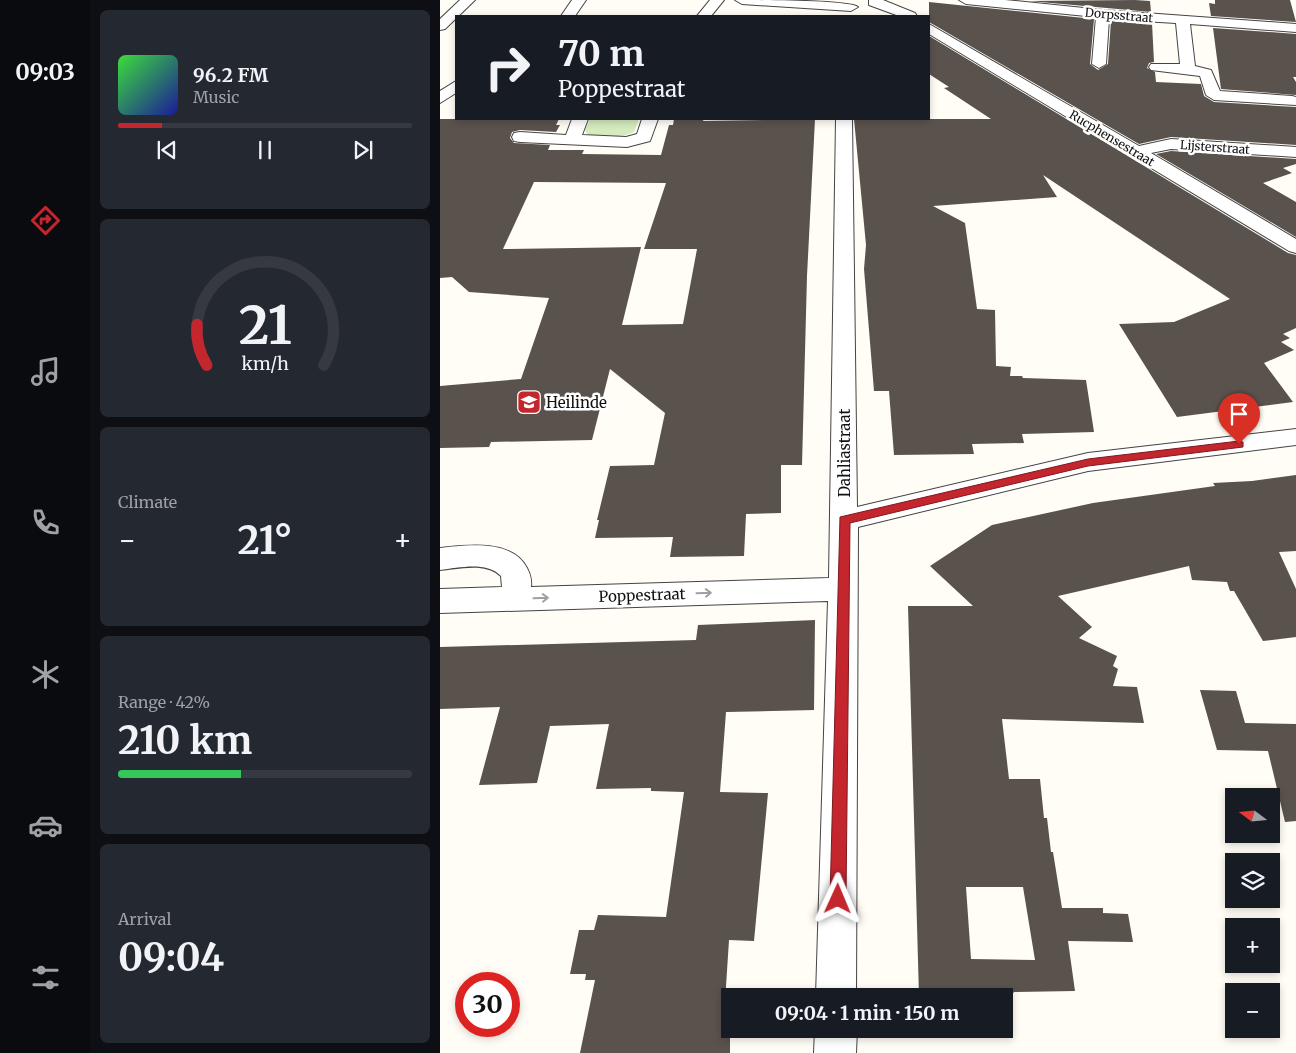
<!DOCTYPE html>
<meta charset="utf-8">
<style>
:root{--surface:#171b24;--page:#242831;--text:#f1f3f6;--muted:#9ea1a6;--line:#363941;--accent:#c4262e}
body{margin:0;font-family:Merriweather,serif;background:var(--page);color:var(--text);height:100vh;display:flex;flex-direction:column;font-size:19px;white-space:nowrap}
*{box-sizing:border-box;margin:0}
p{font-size:16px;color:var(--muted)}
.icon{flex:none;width:28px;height:28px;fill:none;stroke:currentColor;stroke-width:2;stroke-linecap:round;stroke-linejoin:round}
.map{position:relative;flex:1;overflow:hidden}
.sheet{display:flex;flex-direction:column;gap:10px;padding:10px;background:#0d0f14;width:350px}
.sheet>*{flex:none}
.guide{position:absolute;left:15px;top:15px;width:475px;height:105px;border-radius:0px;box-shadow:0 2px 8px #0003;background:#171b24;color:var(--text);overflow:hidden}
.needle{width:32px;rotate:286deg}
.fabs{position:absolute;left:785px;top:788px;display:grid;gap:10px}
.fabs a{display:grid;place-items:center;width:55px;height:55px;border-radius:0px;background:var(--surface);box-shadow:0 2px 8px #0003;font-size:25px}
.speed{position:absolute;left:15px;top:972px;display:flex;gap:10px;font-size:25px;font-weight:700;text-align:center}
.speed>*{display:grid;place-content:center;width:65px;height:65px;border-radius:50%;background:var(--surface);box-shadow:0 2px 8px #0003;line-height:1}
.speed .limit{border:8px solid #d22;background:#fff;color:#111}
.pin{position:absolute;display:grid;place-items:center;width:42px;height:42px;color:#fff;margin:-51px -21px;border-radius:50% 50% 50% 0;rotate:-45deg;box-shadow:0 0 5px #0007}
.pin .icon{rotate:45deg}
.me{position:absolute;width:55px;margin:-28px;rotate:1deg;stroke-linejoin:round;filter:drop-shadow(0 0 4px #0008)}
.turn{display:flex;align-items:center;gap:18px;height:105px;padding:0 20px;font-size:22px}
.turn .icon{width:65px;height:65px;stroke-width:2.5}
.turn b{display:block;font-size:35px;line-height:42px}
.big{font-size:38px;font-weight:700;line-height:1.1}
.sheet .card{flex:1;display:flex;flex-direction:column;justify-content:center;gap:8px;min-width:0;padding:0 18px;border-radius:8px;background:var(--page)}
.sheet .dial{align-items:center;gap:0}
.dial svg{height:130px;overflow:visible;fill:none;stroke:var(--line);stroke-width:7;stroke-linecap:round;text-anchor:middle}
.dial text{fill:var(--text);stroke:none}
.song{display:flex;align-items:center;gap:15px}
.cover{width:60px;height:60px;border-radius:8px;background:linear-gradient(135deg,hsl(120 70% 55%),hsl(240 70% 35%))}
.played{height:5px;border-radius:2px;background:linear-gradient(90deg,var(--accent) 15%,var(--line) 15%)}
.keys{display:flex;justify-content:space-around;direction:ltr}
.heat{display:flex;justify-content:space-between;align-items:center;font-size:28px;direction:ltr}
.charge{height:8px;border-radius:4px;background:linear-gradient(90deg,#34c759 42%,var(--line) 0)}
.trip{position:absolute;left:281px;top:988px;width:292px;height:50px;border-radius:0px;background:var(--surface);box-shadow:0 2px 8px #0003;font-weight:700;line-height:50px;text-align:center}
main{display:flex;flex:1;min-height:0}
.tab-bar{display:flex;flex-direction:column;width:90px;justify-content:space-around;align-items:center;background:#090b0e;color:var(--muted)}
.tab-bar .icon{width:35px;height:35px}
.tab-bar .on{color:var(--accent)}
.tab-bar b{font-size:22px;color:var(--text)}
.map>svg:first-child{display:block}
.green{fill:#d5ebbd}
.building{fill:#5a524d;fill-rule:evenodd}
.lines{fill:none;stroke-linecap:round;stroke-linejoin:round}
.minor-casing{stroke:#444;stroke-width:2}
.minor{fill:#fff;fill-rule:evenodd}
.oneway{stroke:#a0a0a0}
.route{fill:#c4262e;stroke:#7f191e}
.labels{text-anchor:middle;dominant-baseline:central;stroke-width:5;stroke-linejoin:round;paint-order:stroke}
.far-street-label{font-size:12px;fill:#111;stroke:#fff}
.poi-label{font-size:15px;fill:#111;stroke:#fff;text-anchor:start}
.street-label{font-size:15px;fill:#111;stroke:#fff}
</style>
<main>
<nav class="tab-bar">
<b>09:03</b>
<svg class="icon on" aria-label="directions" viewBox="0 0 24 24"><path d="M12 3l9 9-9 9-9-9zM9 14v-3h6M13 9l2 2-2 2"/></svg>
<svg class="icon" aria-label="music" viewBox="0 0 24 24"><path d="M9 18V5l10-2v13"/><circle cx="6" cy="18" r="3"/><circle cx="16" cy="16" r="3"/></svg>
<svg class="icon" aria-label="phone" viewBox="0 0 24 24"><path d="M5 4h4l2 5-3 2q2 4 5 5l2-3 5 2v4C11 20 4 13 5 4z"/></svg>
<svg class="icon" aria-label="climate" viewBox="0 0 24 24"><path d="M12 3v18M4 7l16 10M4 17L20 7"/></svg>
<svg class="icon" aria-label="car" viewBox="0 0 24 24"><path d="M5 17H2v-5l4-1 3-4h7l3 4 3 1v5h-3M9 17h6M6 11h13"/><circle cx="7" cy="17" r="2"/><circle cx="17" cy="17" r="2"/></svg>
<svg class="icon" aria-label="filters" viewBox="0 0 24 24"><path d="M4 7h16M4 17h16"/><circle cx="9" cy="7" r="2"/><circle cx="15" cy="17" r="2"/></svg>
</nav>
<section class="sheet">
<div class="card">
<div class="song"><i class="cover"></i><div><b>96.2 FM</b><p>Music</p></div></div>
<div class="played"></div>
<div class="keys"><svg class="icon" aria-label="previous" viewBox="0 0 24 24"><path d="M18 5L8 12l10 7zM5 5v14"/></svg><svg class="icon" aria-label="pause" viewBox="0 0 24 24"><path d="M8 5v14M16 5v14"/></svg><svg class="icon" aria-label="next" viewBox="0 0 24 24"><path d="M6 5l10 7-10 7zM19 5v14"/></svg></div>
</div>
<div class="card dial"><svg viewBox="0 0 100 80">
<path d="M14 69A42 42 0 1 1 86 69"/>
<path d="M14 69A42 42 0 0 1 8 44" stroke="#c4262e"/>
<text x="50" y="56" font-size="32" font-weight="700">21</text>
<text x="50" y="72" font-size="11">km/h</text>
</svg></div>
<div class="card"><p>Climate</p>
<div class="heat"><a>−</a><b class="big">21°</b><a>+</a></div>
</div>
<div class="card"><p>Range · 42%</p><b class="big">210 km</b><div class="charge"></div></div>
<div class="card"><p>Arrival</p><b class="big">09:04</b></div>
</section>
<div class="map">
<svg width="856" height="1053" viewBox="0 0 856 1053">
<rect width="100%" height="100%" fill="#fffdf5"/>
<path class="green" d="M 150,119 L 199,119 L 194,132 C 181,138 161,140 147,134 L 145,130 Z"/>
<path class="building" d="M 695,0 L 710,1 L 711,12 L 589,1 Z
M 775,0 L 850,0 L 856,22 L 771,16 L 769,3 L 775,4 Z
M 489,2 L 654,19 L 650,64 L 658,70 L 668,64 L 671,21 L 712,23 L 714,62 L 709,63 L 707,68 L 715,72 L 716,82 L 761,84 L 764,96 L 774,102 L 856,107 L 856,145 L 731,137 L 699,144 L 489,22 Z
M 773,28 L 856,34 L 856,77 L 853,77 L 856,82 L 856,95 L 781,89 Z
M 489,36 L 848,253 L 856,255 L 856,328 L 843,334 L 850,338 L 841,342 L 854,350 L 824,363 L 853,402 L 737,417 L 679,324 L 734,322 L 790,299 L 603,175 L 617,197 L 493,206 L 525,223 L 537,309 L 555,310 L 556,366 L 571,367 L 570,376 L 582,376 L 583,378 L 646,380 L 654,432 L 582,434 L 584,443 L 532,444 L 534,454 L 454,455 L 449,391 L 434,391 L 424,269 L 426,245 L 414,119 L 551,119 L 504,88 L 509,87 L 489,74 Z
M 0,119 L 119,119 L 116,125 L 120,125 L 116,132 L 80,130 L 72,132 L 70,138 L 74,143 L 110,145 L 108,150 L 144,150 L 142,154 L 221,155 L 229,125 L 233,125 L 234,119 L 264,119 L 263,121 L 375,119 L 367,276 L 362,465 L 341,465 L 341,513 L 306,514 L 304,556 L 230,557 L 233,537 L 155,538 L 159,520 L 157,520 L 170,466 L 214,465 L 225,413 L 170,369 L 152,440 L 51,442 L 49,447 L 0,448 L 0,386 L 81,379 L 109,298 L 29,292 L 12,277 L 0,278 ZM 94,182 L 226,183 L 204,249 L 257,249 L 243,324 L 182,325 L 201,247 L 63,249 Z
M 731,151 L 856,159 L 856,164 L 843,168 L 852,173 L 823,183 L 856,202 L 856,237 L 716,154 Z
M 856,475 L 856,551 L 839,552 L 856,589 L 856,637 L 823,641 L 794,591 L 790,591 L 787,582 L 752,580 L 749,566 L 618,596 L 652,627 L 639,638 L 677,656 L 673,666 L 678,669 L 673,686 L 697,687 L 704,723 L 562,719 L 569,779 L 600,779 L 604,818 L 607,818 L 611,852 L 613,852 L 622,908 L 663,908 L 663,913 L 688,914 L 693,942 L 628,941 L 635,991 L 574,992 L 571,996 L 479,996 L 468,606 L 533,606 L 490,566 L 552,525 L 653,503 L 775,486 L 773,483 L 812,481 ZM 526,887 L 583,887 L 595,960 L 531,959 Z
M 375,620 L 374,710 L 286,712 L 280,792 L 328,793 L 314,941 L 289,940 L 285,1002 L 290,1002 L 290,1053 L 140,1053 L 155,980 L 145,980 L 146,974 L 130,974 L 139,930 L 154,930 L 158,915 L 226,917 L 244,792 L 211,791 L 211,788 L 156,789 L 169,724 L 110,726 L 97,783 L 39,785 L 60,707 L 0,709 L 0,647 L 256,640 L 258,625 Z
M 760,690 L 796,691 L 805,723 L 856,724 L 856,821 L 845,822 L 828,751 L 777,750 Z"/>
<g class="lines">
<g class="minor-casing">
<path id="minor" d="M 20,0 L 35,0 L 5,29 L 0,30 L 0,19 Z
M 132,0 L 146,0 L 135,16 L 121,16 Z
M 270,0 L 284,0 L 271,16 L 257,16 Z
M 295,0 C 314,0 409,0 418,7 L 411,11 L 302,4 Z
M 429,0 L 443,0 L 475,13 L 477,16 L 459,16 L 429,5 Z
M 519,0 L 565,0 L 663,10 L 856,24 L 856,32 L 750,24 L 755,66 L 771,70 L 780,91 L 852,96 L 856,97 L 856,105 L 774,100 L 766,95 L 760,76 L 711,70 L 709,67 L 711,64 L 740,64 L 736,23 L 669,19 L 666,64 L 659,68 L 652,64 L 656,17 L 526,4 Z
M 489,24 L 699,146 L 731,139 L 856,147 L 856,157 L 731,149 L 711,153 L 856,239 L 856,253 L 849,251 L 489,34 Z
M 16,81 L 16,93 L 0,103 L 0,91 Z
M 132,119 L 148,119 L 142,135 L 186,137 L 197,134 L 202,119 L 218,119 L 210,141 L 187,147 L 80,142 L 74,141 L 72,137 L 74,133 L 80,132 L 126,135 Z
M 396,119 L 412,119 L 417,507 L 648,453 L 856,429 L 856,445 L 648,471 L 418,527 L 416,996 L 376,996 L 388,601 L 0,613 L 0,589 L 62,587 L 61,576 C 46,561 19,568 0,570 L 0,548 C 27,545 72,539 87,568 C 90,574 92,579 91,587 L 389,578 Z
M 375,1029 L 417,1029 L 416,1053 L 374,1053 Z"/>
</g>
<use href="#minor" class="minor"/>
</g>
<defs><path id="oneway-shaft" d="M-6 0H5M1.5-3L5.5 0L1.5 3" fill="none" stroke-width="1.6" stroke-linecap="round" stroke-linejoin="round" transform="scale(1.25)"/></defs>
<g class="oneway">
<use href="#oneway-shaft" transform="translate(264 593) rotate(-2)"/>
<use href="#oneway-shaft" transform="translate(101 598) rotate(-2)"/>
</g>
<path class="route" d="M 799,441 L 803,442 L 803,447 L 648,466 L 410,523 L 406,899 L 404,905 L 398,907 L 392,905 L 390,899 L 400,517 L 648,459 Z"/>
<defs>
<g id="school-square" transform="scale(1.25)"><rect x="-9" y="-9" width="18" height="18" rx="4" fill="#c4262e" stroke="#fff"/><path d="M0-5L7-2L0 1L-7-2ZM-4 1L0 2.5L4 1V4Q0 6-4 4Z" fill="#fff"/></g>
</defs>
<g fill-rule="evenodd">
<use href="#school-square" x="89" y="402"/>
</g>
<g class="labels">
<g class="far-street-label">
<text transform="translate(679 15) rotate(5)">Dorpsstraat</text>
<text transform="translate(672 138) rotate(31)">Rucphensestraat</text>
<text transform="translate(775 147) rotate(4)">Lijsterstraat</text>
</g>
<g class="poi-label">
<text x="106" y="402">Heilinde</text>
</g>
<g class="street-label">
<text transform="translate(404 453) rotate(-90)">Dahliastraat</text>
<text transform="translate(202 595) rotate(-2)">Poppestraat</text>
</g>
</g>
</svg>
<div class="fabs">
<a><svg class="needle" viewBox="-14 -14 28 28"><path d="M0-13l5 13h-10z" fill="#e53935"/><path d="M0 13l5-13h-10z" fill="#9ea1a6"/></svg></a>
<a><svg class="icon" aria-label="layers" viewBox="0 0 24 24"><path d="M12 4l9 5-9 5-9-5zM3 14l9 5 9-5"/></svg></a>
<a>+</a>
<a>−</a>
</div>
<div class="speed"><div class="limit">30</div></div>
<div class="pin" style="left:799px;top:444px;background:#d93025"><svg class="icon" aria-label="arrive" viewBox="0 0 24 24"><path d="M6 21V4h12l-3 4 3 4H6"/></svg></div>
<svg class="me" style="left:398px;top:899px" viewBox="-20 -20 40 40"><path d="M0-17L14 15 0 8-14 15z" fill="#c4262e" stroke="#fff" stroke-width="4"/></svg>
<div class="trip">09:04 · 1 min · 150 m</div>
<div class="guide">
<div class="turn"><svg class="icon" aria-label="right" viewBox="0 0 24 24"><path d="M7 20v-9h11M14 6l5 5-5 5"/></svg><div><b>70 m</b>Poppestraat</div></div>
</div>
</div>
</main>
